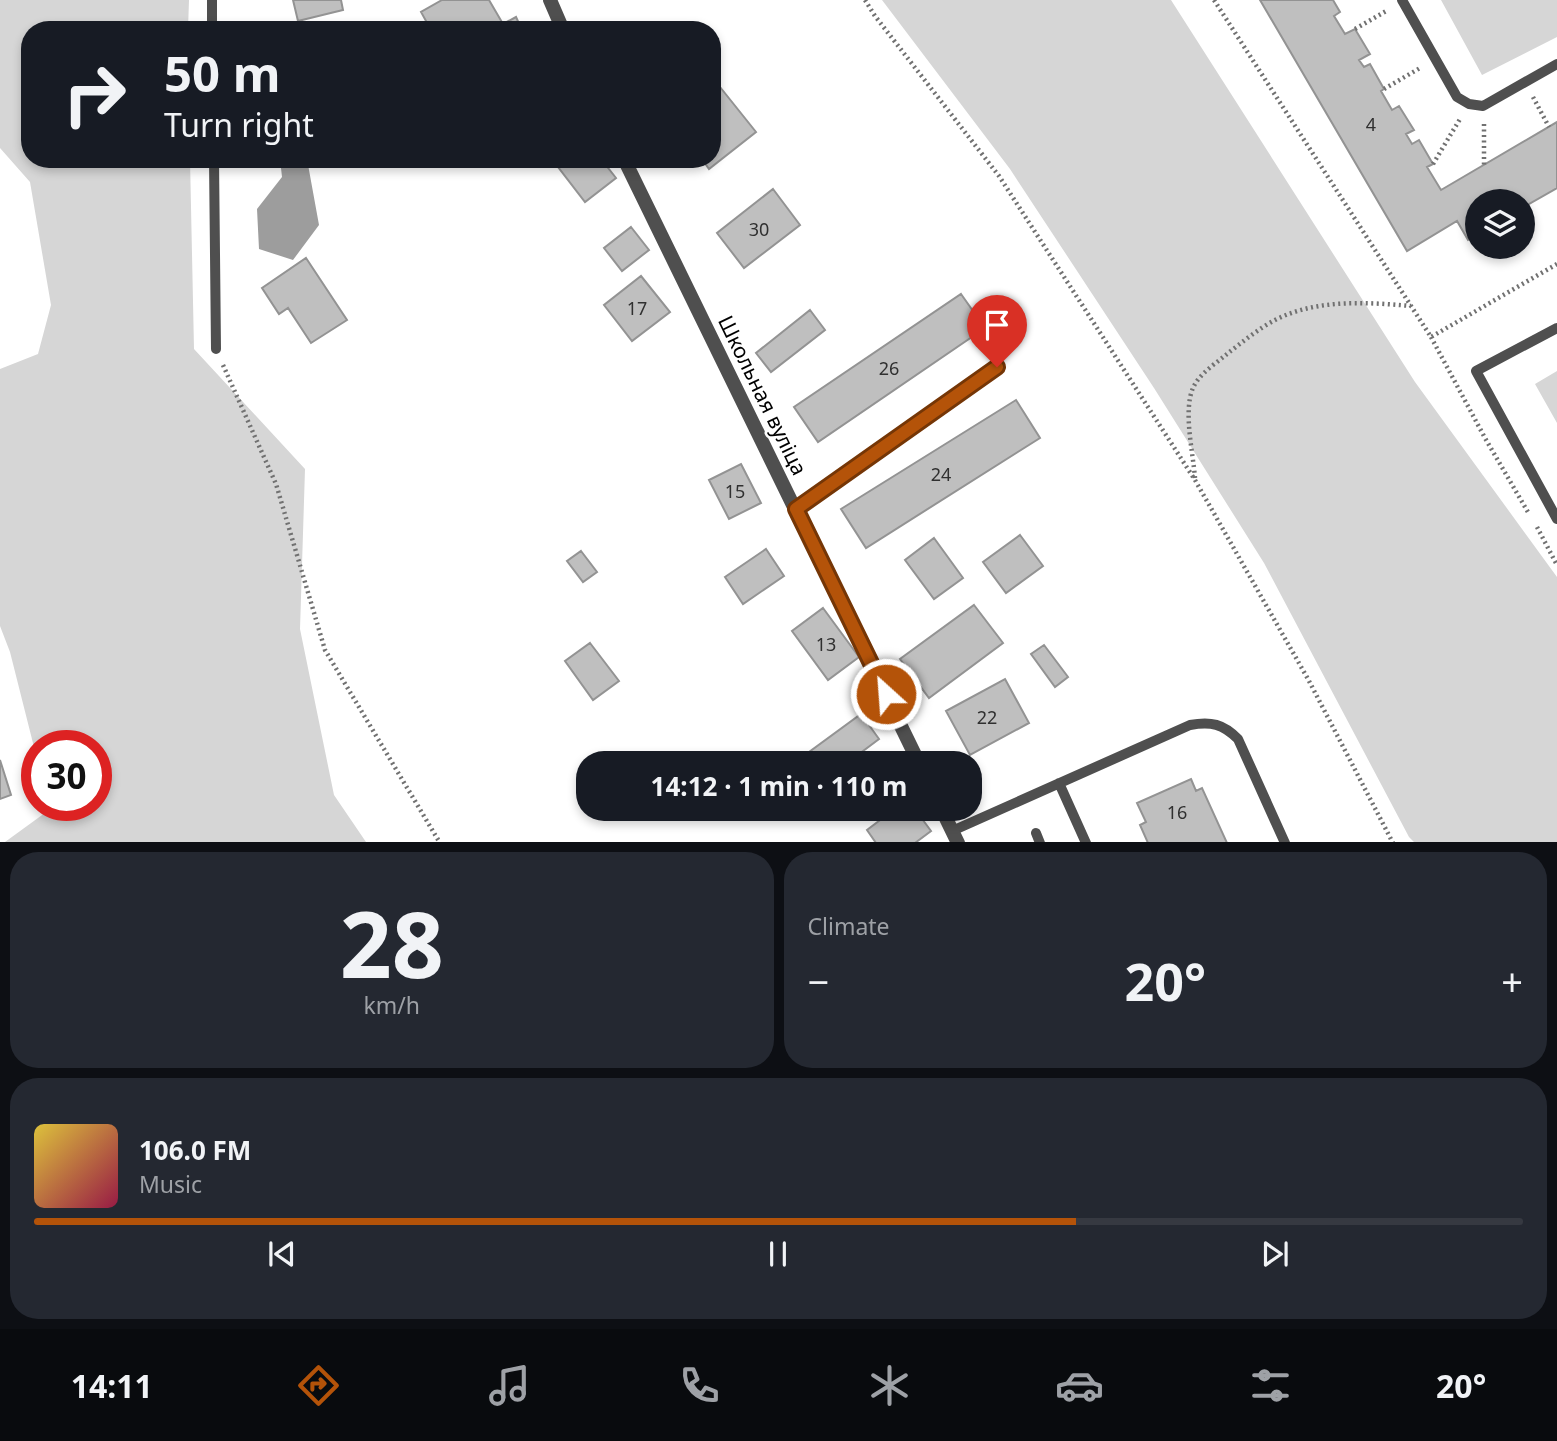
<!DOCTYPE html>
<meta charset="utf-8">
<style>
:root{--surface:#171b24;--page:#242831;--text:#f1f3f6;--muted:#9ea1a6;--line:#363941;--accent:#b45309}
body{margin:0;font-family:"Noto Sans",sans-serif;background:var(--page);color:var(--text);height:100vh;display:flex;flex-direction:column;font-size:26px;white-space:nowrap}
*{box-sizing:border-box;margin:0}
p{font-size:23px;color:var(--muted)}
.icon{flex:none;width:38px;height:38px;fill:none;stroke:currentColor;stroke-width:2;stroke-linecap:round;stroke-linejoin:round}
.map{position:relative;height:842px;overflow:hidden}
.sheet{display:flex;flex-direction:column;gap:10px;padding:10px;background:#0d0f14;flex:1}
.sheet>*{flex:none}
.hud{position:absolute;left:21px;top:21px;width:700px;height:147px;border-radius:28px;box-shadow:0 4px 10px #0003;background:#171b24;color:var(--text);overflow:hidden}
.tools{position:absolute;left:1465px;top:189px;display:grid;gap:14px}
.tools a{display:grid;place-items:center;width:70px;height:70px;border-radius:50%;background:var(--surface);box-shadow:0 4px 10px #0003;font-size:35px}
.speed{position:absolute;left:21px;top:730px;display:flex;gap:14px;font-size:35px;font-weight:700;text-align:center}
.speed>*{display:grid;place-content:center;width:91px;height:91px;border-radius:50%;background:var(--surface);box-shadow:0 4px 10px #0003;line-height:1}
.speed .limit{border:10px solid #d22;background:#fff;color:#111}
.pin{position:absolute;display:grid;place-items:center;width:60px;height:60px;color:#fff;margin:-72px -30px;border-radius:50% 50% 50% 0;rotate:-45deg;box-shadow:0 0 7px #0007}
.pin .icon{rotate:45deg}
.me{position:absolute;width:77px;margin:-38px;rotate:334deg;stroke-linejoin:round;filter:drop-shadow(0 0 5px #0008)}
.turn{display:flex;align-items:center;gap:24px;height:147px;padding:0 28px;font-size:32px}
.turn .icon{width:91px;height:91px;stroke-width:2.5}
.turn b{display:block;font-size:49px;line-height:60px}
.big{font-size:52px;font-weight:700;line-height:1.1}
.sheet .tile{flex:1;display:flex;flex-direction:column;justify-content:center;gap:10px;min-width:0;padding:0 24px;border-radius:28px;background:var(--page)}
.sheet .dial{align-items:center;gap:0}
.dial b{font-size:91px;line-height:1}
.song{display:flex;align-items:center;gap:21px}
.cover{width:84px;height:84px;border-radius:10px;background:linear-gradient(135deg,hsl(50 70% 55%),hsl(340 70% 35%))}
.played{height:7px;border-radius:4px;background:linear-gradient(90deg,var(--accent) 70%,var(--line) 70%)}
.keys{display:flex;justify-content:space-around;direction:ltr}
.heat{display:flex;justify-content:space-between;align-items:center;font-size:38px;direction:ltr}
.sheet .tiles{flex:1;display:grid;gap:10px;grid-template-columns:1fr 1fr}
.tile:last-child{grid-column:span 2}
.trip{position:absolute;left:576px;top:751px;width:406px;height:70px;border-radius:28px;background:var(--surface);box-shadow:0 4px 10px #0003;font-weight:700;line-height:70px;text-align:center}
.tab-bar{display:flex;height:112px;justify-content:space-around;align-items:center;background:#090b0e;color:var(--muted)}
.tab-bar .icon{width:49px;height:49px}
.tab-bar .selected{color:var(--accent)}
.tab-bar b{font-size:32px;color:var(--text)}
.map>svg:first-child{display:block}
.green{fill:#d6d6d6}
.water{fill:#9d9d9d}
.building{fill:#bfbfbf;stroke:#939393;stroke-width:2}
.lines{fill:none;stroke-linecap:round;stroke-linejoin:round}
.path{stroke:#717171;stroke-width:4.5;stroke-dasharray:2 3.5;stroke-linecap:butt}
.service{stroke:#4f4f4f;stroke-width:10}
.minor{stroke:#4f4f4f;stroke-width:14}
.route-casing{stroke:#753606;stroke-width:18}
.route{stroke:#b45309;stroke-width:12}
.labels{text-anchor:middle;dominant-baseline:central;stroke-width:5;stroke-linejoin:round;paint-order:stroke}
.number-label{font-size:18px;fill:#303030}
.street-label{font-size:21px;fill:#000;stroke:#fff}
</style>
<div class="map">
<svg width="1557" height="843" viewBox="0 0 1557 843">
<rect width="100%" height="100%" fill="#fff"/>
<path class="green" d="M 0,0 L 189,0 L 188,30 L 30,30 L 30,159 L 190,159 L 194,349 L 305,469 L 300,629 L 334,795 L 366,842 L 5,842 L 49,810 L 48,805 L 96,805 L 96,746 L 37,746 L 37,759 L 10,652 L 0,626 L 0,369 L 38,354 L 51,305 L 30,182 L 0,148 Z
M 882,0 L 1171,0 L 1415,382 L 1557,577 L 1557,842 L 1415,843 L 1409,837 L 1264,563 L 1154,388 L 1010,169 Z
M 1441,0 L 1557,0 L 1557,37 L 1482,75 Z
M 1557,371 L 1557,423 L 1535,384 Z"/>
<path class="water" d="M 280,159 L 307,159 L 319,225 L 293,260 L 259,249 L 257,209 L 282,177 Z"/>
<path class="building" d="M 293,0 L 341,0 L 343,10 L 298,21 Z
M 442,0 L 489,0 L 503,24 L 516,17 L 522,30 L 431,30 L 421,12 Z
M 1260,0 L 1333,0 L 1340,12 L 1334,16 L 1345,34 L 1355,29 L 1370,54 L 1359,60 L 1364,67 L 1370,64 L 1384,89 L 1381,91 L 1392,110 L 1399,106 L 1414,130 L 1406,134 L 1412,144 L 1419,140 L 1433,164 L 1427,167 L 1441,190 L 1557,122 L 1557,188 L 1522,208 L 1522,201 L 1477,201 L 1477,235 L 1468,240 L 1457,221 L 1407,251 Z
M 720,87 L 756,132 L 709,169 L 702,159 L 712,159 L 712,94 Z
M 559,159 L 601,159 L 616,178 L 585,202 L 555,163 Z
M 773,189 L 800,225 L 744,268 L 717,233 Z
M 631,227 L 649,250 L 622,271 L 604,248 Z
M 306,258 L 347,320 L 311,343 L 288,308 L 279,314 L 262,288 Z
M 641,276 L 670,312 L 632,341 L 604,305 Z
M 961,294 L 985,328 L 818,442 L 794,407 Z
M 810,310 L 825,330 L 771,372 L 756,353 Z
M 1016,400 L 1040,438 L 866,548 L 841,509 Z
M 741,464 L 761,503 L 729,519 L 709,480 Z
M 1020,535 L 1043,566 L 1006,593 L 983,562 Z
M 934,538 L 963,578 L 934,599 L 905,560 Z
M 766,549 L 784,576 L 743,604 L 725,577 Z
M 581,551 L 597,572 L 583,582 L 567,561 Z
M 974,605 L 1003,643 L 929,698 L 900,659 Z
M 823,608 L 859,657 L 828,680 L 792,631 Z
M 590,643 L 619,681 L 593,700 L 565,661 Z
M 1044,645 L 1068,677 L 1055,687 L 1031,654 Z
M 1005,679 L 1029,723 L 970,755 L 946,711 Z
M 861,714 L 879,739 L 847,763 L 794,763 Z
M 0,760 L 11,795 L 0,799 Z
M 1191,779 L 1196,791 L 1202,788 L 1227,843 L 1148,843 L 1140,825 L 1146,822 L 1137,803 Z
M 896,808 L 914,808 L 931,831 L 915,843 L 876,843 L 867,830 Z"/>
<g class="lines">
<path class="path" d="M 865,0 L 875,16 L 999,176 L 1195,480 L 1308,679 L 1393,843
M 1214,0 L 1431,337 L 1557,264
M 1355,29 L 1388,10
M 1384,89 L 1420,68
M 1533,97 L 1549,127
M 1484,124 L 1484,165
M 1433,164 L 1460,119
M 1431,337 L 1485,438 L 1529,514
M 223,365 L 276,484 L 325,650 L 440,843
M 1195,478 C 1193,452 1183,411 1193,388 C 1199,374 1215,364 1227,354 C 1241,343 1258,329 1275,320 C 1316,299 1366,302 1411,306
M 1537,527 L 1557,565"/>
<path class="service" d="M 212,0 L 212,30
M 1402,0 L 1457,97 L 1469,104 L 1483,106 L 1557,64
M 214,159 L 216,349
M 1557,328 L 1476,371 L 1557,519
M 796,509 L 997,367
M 1059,783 L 1086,843
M 952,831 L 1190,725 C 1211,721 1223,724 1238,739 L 1285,843
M 1036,833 L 1040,843"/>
<path class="minor" d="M 550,0 L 563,30
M 624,159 L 919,763
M 941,808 L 958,843"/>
</g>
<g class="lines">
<g class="route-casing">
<path id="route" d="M 886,694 L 796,509 L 997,367"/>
</g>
<use href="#route" class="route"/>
</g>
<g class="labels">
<g class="number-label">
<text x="1371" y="124">4</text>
<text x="759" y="229">30</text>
<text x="637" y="308">17</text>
<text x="889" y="368">26</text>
<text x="941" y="474">24</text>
<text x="735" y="491">15</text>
<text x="826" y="644">13</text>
<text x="987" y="717">22</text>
<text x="1177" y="812">16</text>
</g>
<g class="street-label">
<text transform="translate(763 395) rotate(64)">Школьная вуліца</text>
</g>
</g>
</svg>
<div class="tools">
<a><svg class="icon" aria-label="layers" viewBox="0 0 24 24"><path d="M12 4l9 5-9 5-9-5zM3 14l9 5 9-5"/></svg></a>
</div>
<div class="speed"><div class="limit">30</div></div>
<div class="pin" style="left:997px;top:367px;background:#d93025"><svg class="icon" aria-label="arrive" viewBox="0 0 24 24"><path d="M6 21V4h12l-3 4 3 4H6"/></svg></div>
<svg class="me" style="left:886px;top:694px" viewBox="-20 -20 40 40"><circle r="17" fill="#b45309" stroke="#fff" stroke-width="3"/><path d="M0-11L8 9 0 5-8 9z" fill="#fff"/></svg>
<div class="trip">14:12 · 1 min · 110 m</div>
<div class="hud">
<div class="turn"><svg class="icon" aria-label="right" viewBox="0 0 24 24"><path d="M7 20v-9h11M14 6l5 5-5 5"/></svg><div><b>50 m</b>Turn right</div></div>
</div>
</div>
<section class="sheet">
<div class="tiles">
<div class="tile dial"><b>28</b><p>km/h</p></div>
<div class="tile"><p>Climate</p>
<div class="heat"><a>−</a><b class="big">20°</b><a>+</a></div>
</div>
<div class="tile">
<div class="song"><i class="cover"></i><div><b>106.0 FM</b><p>Music</p></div></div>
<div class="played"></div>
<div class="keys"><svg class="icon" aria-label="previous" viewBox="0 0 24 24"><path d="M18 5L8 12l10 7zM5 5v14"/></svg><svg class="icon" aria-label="pause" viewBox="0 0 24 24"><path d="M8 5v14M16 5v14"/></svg><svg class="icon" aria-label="next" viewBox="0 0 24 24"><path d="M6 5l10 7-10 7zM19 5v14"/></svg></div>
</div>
</div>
</section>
<nav class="tab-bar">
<b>14:11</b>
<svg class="icon selected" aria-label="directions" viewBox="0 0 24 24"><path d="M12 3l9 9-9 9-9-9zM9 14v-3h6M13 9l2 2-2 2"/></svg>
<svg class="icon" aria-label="music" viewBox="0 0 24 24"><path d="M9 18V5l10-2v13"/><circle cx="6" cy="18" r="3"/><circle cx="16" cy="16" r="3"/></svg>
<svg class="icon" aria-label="phone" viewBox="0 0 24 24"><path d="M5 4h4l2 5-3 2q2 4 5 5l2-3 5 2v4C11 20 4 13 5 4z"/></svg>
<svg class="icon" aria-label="climate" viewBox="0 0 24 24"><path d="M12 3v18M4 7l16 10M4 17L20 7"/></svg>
<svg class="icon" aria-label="car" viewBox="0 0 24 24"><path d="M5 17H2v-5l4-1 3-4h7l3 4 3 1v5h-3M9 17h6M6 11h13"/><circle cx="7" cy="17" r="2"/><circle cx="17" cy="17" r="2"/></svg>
<svg class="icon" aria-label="filters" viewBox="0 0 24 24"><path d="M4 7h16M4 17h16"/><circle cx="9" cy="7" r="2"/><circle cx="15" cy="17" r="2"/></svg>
<b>20°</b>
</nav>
